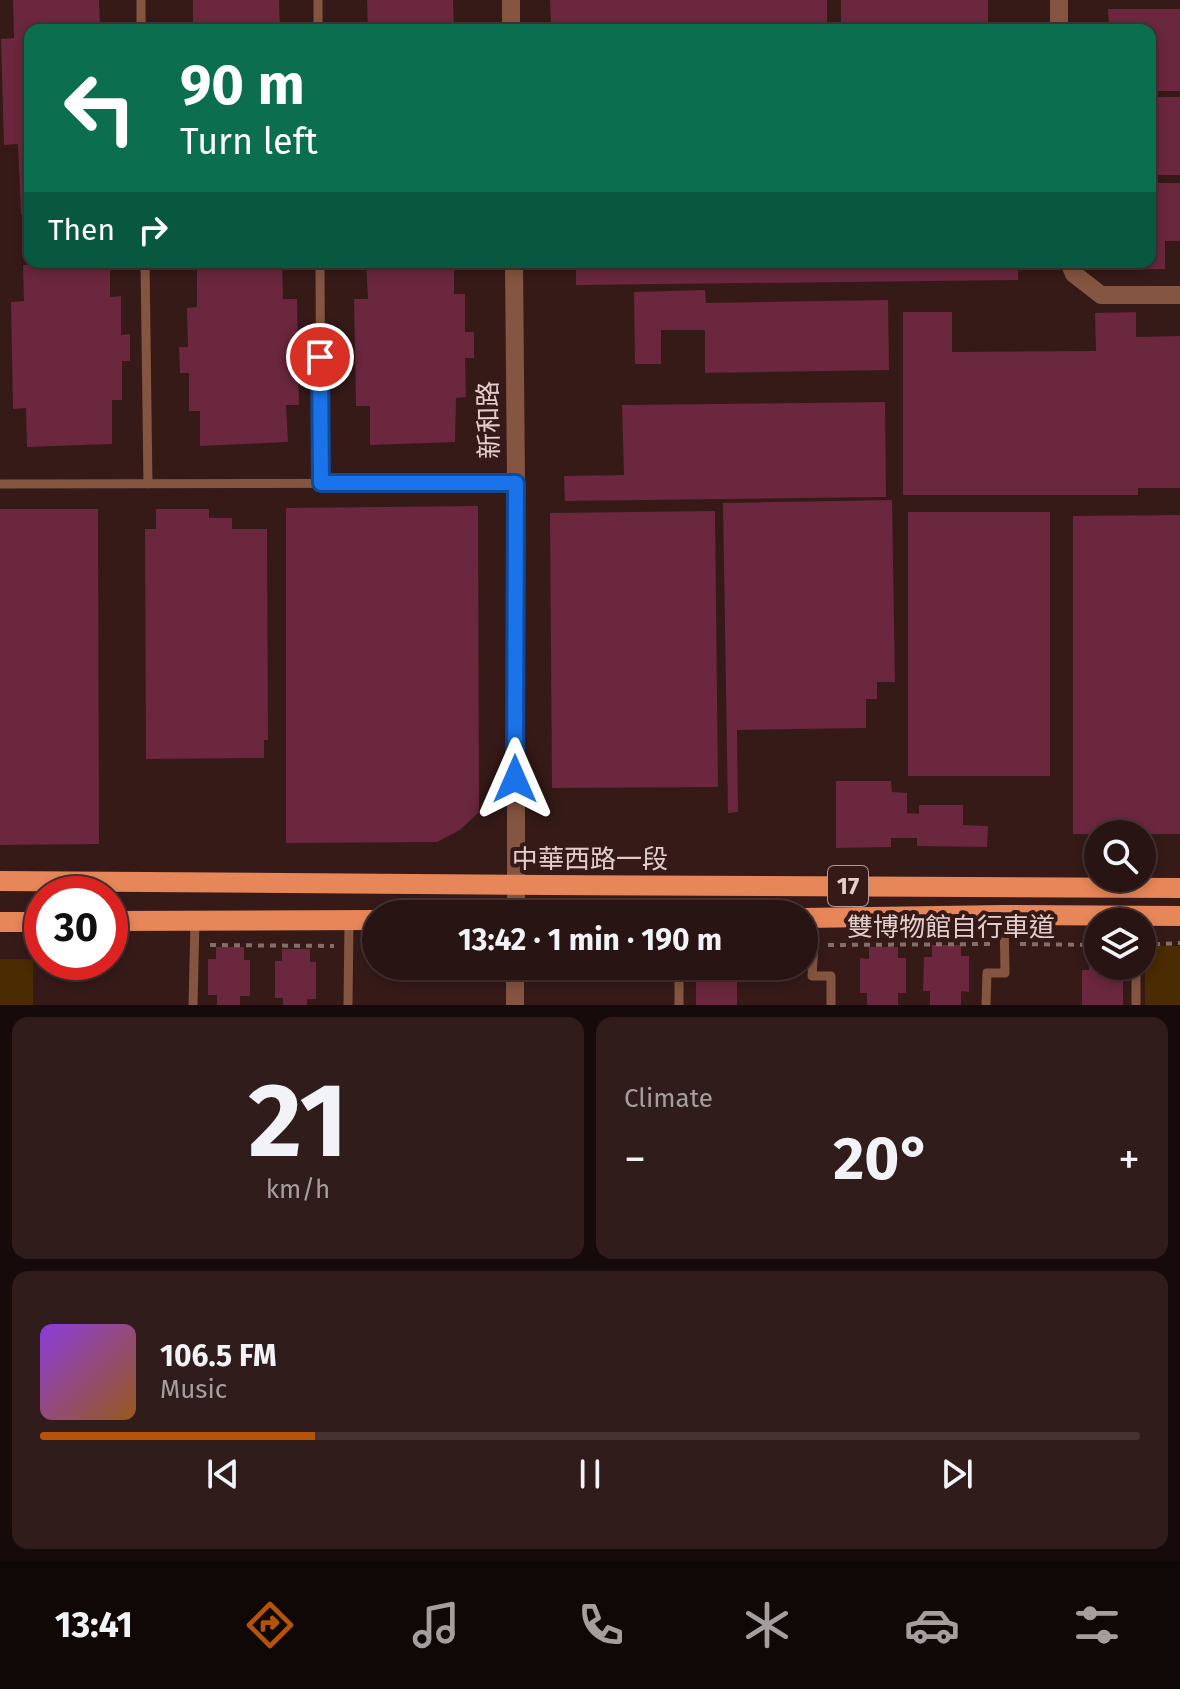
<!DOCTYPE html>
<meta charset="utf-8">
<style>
:root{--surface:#281412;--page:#301d1b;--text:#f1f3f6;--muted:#a59e9f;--line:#443332;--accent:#b45309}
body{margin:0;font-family:"Fira Sans","Noto Sans TC",sans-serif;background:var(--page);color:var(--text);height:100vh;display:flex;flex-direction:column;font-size:30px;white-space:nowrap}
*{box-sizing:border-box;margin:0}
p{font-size:26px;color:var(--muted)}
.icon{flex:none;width:44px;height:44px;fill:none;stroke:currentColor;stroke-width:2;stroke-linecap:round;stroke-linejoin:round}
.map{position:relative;height:1005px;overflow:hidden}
.details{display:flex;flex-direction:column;gap:12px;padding:12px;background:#160b0a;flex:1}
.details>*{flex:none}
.top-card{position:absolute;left:24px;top:24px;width:1132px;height:244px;border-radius:16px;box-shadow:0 4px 12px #0003,0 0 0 2px var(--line);background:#0b6e4f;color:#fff;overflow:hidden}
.controls{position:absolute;left:1084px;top:820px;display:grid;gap:16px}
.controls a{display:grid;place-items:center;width:72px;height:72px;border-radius:50%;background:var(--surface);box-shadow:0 4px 12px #0003,0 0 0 2px var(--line);font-size:40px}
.speed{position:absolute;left:24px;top:876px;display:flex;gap:16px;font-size:40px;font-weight:700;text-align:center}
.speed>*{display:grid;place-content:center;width:104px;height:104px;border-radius:50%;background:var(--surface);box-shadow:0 4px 12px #0003,0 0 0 2px var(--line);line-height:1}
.speed .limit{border:12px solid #d22;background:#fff;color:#111}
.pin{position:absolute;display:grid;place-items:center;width:68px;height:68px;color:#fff;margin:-34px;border:4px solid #fff;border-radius:50%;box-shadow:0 2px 8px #0007}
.me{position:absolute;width:88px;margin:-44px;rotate:0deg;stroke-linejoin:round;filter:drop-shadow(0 0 6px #0008)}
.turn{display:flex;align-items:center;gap:28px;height:168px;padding:0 24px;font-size:36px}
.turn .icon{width:104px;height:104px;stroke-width:2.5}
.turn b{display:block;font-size:56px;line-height:68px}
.then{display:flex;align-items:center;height:76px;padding:0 24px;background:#0003;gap:16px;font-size:30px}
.big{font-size:60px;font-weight:700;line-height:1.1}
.details .tile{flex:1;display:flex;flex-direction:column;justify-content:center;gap:12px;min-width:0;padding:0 28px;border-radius:16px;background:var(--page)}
.details .dial{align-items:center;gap:0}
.dial b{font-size:104px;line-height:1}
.song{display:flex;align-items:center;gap:24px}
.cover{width:96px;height:96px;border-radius:12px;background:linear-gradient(135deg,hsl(270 70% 55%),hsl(30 70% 35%))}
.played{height:8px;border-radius:4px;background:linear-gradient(90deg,var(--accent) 25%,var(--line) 25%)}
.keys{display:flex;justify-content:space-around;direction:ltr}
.heat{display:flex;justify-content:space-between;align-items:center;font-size:44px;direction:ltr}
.details .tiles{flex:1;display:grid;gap:12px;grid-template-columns:1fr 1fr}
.tile:last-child{grid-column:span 2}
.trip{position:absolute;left:362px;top:900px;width:456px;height:80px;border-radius:40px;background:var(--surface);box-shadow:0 4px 12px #0003,0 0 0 2px var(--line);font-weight:700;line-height:80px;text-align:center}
.dock{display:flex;height:128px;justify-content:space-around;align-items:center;background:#100807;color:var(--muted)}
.dock .icon{width:56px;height:56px}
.dock .selected{color:var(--accent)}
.dock b{font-size:36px;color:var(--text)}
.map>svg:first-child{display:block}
.green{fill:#4b2b01}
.building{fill:#6a273d}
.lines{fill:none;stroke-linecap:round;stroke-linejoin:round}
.path{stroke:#856d6b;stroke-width:4;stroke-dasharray:6 6;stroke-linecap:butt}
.service{stroke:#845540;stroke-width:9}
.minor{stroke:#845540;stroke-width:18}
.primary{stroke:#e78658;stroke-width:20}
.route-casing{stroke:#114b97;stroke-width:20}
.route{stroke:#1a73e8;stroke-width:14}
.labels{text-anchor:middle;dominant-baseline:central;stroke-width:8;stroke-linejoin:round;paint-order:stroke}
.shield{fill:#351a18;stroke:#ae9997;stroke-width:2}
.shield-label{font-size:24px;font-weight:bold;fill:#e2cfcd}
.street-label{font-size:26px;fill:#e2cfcd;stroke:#351a18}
</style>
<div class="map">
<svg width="1180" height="1005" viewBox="0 0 1180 1005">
<rect width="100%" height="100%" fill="#351a18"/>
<path class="green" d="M 1145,946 L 1180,946 L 1180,1005 L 1145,1005 Z
M 0,959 L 33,959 L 33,1005 L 0,1005 Z"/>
<path class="building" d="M 13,0 L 99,0 L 100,30 L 30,30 L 30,215 L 21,215 L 18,144 L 4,145 L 1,39 L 14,38 Z
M 193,0 L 279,0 L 280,30 L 193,30 Z
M 367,0 L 453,0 L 454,30 L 368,30 Z
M 550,0 L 827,0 L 827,30 L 595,30 L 595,24 L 551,24 Z
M 841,0 L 988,0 L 988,24 L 1024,24 L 1024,30 L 841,30 Z
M 1108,9 L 1180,9 L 1180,91 L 1150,91 L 1150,30 L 1109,30 Z
M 1150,97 L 1180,97 L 1180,175 L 1150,175 Z
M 1150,183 L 1180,183 L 1180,241 L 1165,241 L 1165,269 L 1106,270 L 1092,262 L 1150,262 Z
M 110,262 L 110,297 L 121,296 L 121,335 L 130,334 L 130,361 L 122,361 L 122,400 L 112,400 L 112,444 L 27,447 L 26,408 L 13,409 L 11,302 L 24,301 L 23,265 Z
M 197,262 L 282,262 L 283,299 L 297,299 L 299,405 L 286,405 L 288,442 L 200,446 L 200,411 L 189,411 L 189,373 L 180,373 L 179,347 L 188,347 L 187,308 L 197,307 Z
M 366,262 L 454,262 L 454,294 L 465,294 L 465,332 L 474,332 L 474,358 L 465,358 L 466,397 L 456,398 L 455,442 L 370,445 L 370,406 L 356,406 L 354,299 L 368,299 Z
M 576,262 L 1018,262 L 1018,280 L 576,285 Z
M 705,290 L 706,303 L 888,300 L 889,370 L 705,373 L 705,330 L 661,330 L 661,364 L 635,364 L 634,292 Z
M 903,312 L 952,312 L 952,352 L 1096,351 L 1095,313 L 1136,312 L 1136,337 L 1180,336 L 1180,488 L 1138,488 L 1138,495 L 903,495 Z
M 885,402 L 886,497 L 565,501 L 564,476 L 624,475 L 622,405 Z
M 892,500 L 895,682 L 877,682 L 877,699 L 866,699 L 866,728 L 737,730 L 738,812 L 728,813 L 723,503 Z
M 478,506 L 479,812 L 460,830 L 437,842 L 286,843 L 286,508 Z
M 0,509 L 98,509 L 99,844 L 0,845 Z
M 156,509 L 209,509 L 209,518 L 232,518 L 232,529 L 267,529 L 268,740 L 264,740 L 264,758 L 146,759 L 145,529 L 156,529 Z
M 715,511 L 718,787 L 552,788 L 550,513 Z
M 908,512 L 1050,512 L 1050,776 L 908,776 Z
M 1180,515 L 1180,834 L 1073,834 L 1073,516 Z
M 836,781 L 891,781 L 892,792 L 907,793 L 907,813 L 919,814 L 919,805 L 963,805 L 963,825 L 988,826 L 987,847 L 917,846 L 917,838 L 891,838 L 891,847 L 836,848 Z
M 932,945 L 961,945 L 961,956 L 969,956 L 969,992 L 961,991 L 961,1005 L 930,1005 L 930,991 L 923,991 L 924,957 L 932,957 Z
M 216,947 L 244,947 L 244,960 L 250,960 L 250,996 L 240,996 L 240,1005 L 217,1005 L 217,995 L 208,995 L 208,959 L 216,959 Z
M 869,947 L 898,947 L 898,958 L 906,958 L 906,993 L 898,993 L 898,1005 L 867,1005 L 867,993 L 860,993 L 860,958 L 869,959 Z
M 282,949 L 310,949 L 310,962 L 316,962 L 316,999 L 307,999 L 307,1005 L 283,1005 L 283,998 L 275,998 L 275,961 L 282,961 Z
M 1089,958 L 1098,958 L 1098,966 L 1117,966 L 1117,972 L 1123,972 L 1123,1005 L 1082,1005 L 1082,970 L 1089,970 Z
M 703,966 L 731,966 L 731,970 L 737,970 L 737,1005 L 696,1005 L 696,969 L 703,969 Z"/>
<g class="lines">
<path class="path" d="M 1020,944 L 1098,945
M 210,945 L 334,946
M 828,945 L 992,944
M 1142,945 L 1180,943
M 362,946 L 376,947
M 484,966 L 491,970 L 496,970"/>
<path class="service" d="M 141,0 L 141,30
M 318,0 L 318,30
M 145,262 L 148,484
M 320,262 L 321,483
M 0,484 L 516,483
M 813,918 L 814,945 L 812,976 L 831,976 L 831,1005
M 193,1005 L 195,921
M 348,1005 L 349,920
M 679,1005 L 679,966
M 986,1005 L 987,973 L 1005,973 L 1004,915
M 1136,1005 L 1136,966"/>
<path class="minor" d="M 511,0 L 511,30
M 1059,0 L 1059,30
M 514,262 L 516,483 L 516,914
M 1069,262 L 1074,274 L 1101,295 L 1180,295
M 515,966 L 515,1005"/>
<path class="primary" d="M 0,881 C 393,885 787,886 1180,888
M 804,918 L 1004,915 L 1180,916
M 110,921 L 376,920
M 0,922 L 42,922"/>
</g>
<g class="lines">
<g class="route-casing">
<path id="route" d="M 320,357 L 321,483 L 516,483 L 515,779"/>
</g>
<use href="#route" class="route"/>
</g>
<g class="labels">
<rect class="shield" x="828" y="866" width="40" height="40" rx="6"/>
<g class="shield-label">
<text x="848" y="886">17</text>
</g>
<g class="street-label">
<text transform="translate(489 420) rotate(-91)">新和路</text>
<text x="590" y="859">中華西路一段</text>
<text x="951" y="927">雙博物館自行車道</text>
</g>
</g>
</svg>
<div class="controls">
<a><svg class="icon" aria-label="search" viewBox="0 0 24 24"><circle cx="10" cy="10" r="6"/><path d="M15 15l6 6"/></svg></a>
<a><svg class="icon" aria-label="layers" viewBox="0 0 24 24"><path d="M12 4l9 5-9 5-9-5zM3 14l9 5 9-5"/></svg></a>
</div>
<div class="speed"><div class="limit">30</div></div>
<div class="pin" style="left:320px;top:357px;background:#d93025"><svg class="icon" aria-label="arrive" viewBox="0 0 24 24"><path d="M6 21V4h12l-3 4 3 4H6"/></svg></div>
<svg class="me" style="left:515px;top:779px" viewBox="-20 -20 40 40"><path d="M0-17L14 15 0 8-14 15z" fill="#1a73e8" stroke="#fff" stroke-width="4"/></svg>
<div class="trip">13:42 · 1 min · 190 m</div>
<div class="top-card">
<div class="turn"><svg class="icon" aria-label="left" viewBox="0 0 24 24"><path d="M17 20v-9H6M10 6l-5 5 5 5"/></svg><div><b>90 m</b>Turn left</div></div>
<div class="then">Then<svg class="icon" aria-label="right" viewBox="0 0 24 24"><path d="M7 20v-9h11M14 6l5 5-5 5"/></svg></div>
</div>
</div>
<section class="details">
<div class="tiles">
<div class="tile dial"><b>21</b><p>km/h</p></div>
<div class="tile"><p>Climate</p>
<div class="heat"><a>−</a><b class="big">20°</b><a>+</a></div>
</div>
<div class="tile">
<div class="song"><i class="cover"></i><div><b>106.5 FM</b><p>Music</p></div></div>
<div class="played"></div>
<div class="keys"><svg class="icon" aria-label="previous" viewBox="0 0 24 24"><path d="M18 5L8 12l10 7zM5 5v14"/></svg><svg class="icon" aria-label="pause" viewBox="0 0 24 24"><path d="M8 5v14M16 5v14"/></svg><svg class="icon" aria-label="next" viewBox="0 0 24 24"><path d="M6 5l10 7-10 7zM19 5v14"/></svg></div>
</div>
</div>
</section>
<nav class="dock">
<b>13:41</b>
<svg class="icon selected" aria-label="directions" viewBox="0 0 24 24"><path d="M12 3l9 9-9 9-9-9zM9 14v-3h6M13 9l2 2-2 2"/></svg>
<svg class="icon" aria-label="music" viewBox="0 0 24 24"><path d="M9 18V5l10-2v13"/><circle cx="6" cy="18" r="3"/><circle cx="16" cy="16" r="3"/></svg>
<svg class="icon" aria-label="phone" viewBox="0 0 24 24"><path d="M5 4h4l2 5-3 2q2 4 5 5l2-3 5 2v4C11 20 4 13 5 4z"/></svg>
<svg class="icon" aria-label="climate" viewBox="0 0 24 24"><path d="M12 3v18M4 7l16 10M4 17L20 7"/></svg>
<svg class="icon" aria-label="car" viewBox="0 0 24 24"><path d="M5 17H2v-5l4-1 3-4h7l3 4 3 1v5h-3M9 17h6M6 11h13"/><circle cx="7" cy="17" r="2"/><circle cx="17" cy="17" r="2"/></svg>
<svg class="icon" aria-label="filters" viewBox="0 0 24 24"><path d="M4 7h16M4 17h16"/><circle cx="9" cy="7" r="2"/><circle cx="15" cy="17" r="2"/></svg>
</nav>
